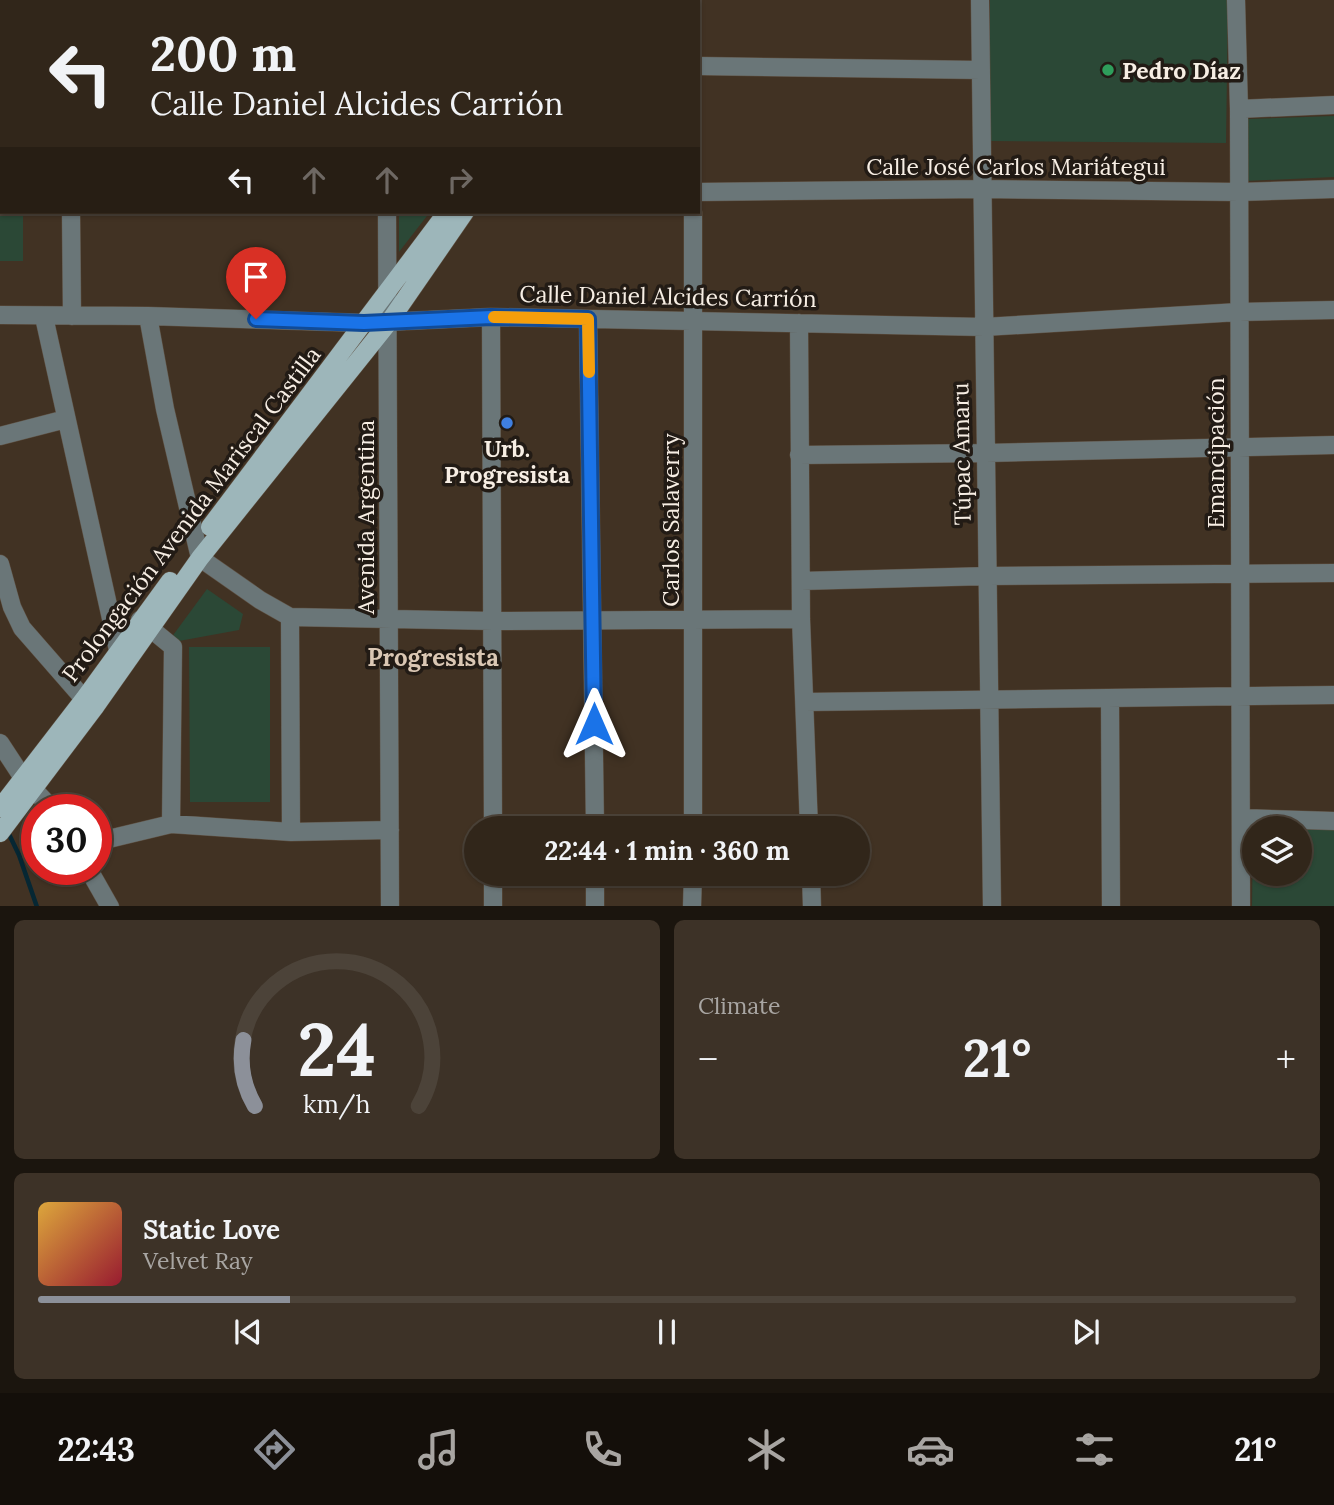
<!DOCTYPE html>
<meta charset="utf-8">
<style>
:root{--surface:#31261a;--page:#3d3227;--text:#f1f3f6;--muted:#a8a5a2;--line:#4c4339;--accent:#8c9099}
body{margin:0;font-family:Lora,serif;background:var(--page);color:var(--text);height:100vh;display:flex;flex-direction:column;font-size:26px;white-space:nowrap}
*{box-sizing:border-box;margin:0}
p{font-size:23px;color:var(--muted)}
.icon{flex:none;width:38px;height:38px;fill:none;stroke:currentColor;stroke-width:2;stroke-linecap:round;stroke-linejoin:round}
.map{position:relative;height:906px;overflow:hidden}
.drawer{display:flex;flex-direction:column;gap:14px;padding:14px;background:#1b150e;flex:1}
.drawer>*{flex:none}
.hud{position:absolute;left:0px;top:0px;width:700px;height:214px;box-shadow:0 2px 5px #0004,0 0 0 2px var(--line);background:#31261a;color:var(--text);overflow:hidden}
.buttons{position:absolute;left:1242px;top:816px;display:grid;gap:14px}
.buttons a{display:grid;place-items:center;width:70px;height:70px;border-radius:50%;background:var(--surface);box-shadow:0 2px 5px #0004,0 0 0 2px var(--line);font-size:35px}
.speed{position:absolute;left:21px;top:794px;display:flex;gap:14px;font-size:35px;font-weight:700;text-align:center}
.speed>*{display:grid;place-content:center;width:91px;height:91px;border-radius:50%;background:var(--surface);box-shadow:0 2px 5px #0004,0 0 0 2px var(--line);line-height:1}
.speed .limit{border:10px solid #d22;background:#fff;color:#111}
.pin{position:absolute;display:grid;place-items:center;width:60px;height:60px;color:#fff;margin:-72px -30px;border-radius:50% 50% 50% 0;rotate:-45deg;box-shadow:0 0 7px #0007}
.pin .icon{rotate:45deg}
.me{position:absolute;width:77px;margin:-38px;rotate:0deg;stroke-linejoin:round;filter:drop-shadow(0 0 5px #0008)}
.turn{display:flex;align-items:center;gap:24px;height:147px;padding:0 35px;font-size:32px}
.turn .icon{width:91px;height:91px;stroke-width:2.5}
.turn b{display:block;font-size:49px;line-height:60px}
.lanes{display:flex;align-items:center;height:66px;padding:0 35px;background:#0003;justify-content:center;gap:35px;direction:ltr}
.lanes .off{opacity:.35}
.big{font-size:52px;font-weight:700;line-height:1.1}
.drawer .tile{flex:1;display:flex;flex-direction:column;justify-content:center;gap:10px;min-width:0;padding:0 24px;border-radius:10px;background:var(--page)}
.drawer .dial{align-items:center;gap:0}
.dial svg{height:182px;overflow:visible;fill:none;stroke:var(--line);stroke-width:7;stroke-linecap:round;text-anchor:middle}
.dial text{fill:var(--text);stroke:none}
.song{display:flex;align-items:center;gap:21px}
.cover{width:84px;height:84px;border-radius:10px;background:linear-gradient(135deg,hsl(40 70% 55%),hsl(350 70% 35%))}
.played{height:7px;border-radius:4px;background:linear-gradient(90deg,var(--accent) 20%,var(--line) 20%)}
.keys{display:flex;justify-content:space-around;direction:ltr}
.heat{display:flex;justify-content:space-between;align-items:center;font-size:38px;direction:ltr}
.drawer .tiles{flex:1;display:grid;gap:14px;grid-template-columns:1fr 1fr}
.tile:last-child{grid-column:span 2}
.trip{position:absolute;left:464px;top:816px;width:406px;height:70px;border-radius:35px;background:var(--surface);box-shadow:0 2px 5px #0004,0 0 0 2px var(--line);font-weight:700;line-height:70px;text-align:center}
.tabs{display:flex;height:112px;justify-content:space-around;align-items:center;background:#140f0a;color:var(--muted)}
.tabs .icon{width:49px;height:49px}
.tabs .current{color:var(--accent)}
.tabs b{font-size:32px;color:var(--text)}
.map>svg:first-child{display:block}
.green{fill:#2b4836}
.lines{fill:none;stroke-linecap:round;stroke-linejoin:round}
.stream{stroke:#062733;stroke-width:4.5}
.minor-casing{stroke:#5e5042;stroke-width:19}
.major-casing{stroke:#5e5042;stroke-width:19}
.minor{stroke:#6a7678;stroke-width:18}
.major{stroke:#9db6ba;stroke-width:18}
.route-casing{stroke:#114b97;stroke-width:18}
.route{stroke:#1a73e8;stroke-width:12}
.slow{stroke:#f59e0b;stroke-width:12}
.leisure-dot{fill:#2e9e5b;stroke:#221b15;stroke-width:2.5}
.shop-dot{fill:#3f7fe0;stroke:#221b15;stroke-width:2.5}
.labels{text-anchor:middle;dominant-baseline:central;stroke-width:7;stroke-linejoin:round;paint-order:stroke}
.poi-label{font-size:23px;font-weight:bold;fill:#f7eee4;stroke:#221b15;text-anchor:start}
.street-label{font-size:23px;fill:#f7eee4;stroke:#221b15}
.neighbourhood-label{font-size:24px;font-weight:bold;fill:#dac7b4;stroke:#221b15}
</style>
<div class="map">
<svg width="1334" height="907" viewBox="0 0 1334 907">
<rect width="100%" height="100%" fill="#413223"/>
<path class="green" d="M 0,0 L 31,0 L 2,2 L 2,212 L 23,212 L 23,261 L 0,261 Z
M 990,0 L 1228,0 L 1226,143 L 989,141 Z
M 1334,116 L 1334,177 L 1245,181 L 1248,119 Z
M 399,212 L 430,212 L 399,252 Z
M 207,589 L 243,614 L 239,630 L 179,641 L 171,638 Z
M 189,647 L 270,647 L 270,802 L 190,802 Z
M 1260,825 L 1334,826 L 1334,906 L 1252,907 L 1253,832 L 1255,830 L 1255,873 L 1300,873 L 1300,828 L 1257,828 Z"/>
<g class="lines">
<path class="stream" d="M 7,830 L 19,855 L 37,907"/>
<g class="minor-casing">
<path id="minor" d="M 385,0 L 385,2
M 690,0 L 690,2
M 980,0 L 992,907
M 1236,0 L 1239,109 L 1241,907
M 72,2 L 72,0
M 698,66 L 981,70
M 1239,109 L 1334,105
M 698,192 L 983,189 L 1239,192 L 1334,189
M 71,212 L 72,316
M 387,212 L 390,907
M 693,212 L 693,828
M 0,315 L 148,316 L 364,323 L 491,317 L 984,327 L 1239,312 L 1334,310
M 148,316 L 165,409 L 200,558 L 260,600 L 290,617 L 493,621 L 801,619
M 44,317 L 118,650
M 491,317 L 493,828
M 588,319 L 595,828
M 799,323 L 801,619 L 809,828
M 0,436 L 66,419
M 799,455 L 986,453 L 1334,445
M 0,564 L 12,607 L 22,628 L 84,699 L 95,707
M 801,581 L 988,576 L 1334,573
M 290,617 L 291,832
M 140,620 L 173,647 L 171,824
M 1110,698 L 1111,907
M 805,702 L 1334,695
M 0,743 L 23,778 L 53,810
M 1241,818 L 1334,821
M 96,842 L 171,824 L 291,832 L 390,830
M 89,870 L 110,907
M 493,873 L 493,907
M 595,873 L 595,907
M 811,873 L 812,907
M 692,907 L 693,873"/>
</g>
<g class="major-casing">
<path id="major" d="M 599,2 L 600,0
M 618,2 L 619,0
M 210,527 L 447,212
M 0,808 L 84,699 L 170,581
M 0,833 L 95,707 L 200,558 L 389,322 L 465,212"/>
</g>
<use href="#minor" class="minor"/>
<use href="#major" class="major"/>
</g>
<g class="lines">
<g class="route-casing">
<path id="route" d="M 256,319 L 364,323 L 491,317 L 588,319 L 594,724"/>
</g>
<use href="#route" class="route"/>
<path class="slow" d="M 494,317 L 588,319 L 589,372"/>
</g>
<circle class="leisure-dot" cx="1108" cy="70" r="7"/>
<circle class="shop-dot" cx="507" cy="423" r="7"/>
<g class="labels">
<g class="poi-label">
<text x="1122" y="70">Pedro Díaz</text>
<text x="507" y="448" text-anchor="middle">Urb.<tspan x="507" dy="26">Progresista</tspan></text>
</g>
<g class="street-label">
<text x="1016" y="166">Calle José Carlos Mariátegui</text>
<text transform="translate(668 296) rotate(1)">Calle Daniel Alcides Carrión</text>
<text transform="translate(1215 453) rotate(-90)">Emancipación</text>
<text transform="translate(961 454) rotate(-91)">Túpac Amaru</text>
<text transform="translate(191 514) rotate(-53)">Prolongación Avenida Mariscal Castilla</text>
<text transform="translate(365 517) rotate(-90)">Avenida Argentina</text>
<text transform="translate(670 520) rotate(-90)">Carlos Salaverry</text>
</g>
<g class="neighbourhood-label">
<text x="433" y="657">Progresista</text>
</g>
</g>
</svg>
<div class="buttons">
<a><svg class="icon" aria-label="layers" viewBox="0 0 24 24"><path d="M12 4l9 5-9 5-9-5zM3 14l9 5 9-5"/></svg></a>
</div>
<div class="speed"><div class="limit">30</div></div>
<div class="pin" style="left:256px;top:319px;background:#d93025"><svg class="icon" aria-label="arrive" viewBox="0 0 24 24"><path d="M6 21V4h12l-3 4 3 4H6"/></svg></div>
<svg class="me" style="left:594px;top:724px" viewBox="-20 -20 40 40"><path d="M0-17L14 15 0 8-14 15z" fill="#1a73e8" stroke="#fff" stroke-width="4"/></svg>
<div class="trip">22:44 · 1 min · 360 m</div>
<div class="hud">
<div class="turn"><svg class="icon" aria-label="left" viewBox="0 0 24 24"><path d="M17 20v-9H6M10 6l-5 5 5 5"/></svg><div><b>200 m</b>Calle Daniel Alcides Carrión</div></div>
<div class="lanes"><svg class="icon" aria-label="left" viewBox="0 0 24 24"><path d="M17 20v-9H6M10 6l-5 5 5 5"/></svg><svg class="icon off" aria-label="ahead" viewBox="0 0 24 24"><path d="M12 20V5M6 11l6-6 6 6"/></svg><svg class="icon off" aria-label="ahead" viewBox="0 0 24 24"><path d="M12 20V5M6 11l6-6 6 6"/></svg><svg class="icon off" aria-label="right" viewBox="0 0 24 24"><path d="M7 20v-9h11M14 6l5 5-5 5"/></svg></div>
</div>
</div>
<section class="drawer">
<div class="tiles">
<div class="tile dial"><svg viewBox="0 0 100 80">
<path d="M14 69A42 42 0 1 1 86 69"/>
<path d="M14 69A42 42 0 0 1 9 40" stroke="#8c9099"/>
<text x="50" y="56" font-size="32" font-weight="700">24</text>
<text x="50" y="72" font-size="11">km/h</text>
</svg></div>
<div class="tile"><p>Climate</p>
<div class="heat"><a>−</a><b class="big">21°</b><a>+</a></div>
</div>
<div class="tile">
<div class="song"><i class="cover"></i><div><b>Static Love</b><p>Velvet Ray</p></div></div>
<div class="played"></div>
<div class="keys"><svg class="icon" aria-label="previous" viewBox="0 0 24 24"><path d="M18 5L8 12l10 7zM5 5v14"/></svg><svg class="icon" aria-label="pause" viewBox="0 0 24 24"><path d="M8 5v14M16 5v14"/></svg><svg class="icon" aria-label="next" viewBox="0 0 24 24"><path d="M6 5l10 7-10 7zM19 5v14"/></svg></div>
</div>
</div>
</section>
<nav class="tabs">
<b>22:43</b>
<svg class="icon current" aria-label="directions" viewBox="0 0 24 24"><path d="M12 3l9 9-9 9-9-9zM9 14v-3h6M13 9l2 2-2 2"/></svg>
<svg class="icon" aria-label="music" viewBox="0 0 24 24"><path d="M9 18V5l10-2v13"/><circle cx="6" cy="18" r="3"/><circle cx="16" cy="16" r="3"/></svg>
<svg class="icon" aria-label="phone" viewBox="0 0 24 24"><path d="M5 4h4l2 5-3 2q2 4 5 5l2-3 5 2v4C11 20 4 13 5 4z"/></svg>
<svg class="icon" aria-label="climate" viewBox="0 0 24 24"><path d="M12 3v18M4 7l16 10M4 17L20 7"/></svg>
<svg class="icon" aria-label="car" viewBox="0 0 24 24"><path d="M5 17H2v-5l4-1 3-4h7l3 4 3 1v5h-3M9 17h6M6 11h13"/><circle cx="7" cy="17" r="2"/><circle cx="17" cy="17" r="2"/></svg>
<svg class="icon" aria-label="filters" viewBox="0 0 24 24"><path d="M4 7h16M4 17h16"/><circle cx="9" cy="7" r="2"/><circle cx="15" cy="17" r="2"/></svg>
<b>21°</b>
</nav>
